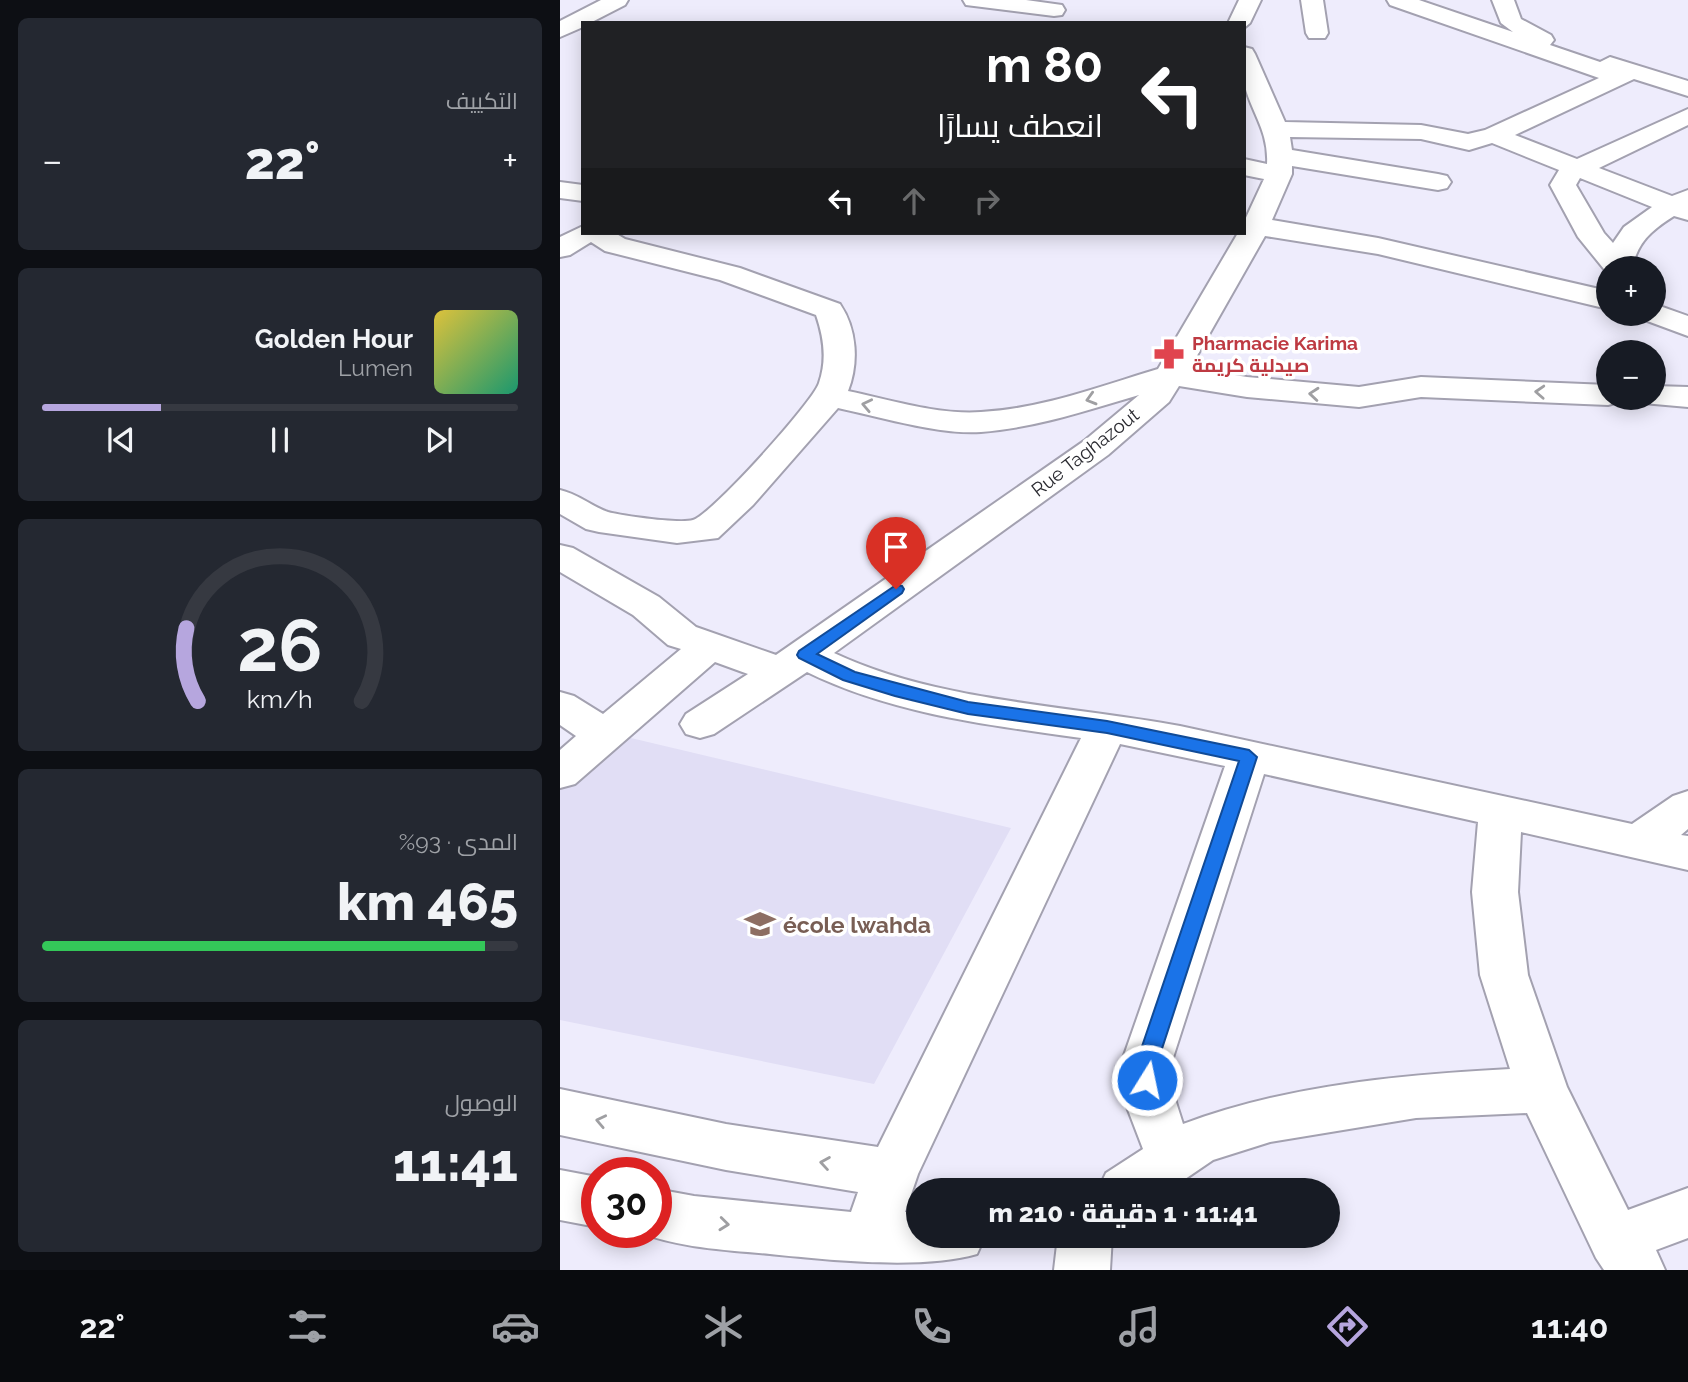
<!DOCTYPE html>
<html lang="ar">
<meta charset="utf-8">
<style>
:root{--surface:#171b24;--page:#242831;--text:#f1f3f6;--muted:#9ea1a6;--line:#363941;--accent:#b6a6de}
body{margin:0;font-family:Raleway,Cairo,sans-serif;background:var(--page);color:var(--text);direction:rtl;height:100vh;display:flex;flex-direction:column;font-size:26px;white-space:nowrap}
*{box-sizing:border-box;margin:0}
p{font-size:23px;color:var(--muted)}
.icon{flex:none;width:38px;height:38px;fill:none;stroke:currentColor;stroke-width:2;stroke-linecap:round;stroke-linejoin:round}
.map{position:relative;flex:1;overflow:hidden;direction:ltr}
.panel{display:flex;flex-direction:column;gap:18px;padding:18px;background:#0d0f14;width:560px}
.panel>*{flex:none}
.hud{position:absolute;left:21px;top:21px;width:665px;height:214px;border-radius:0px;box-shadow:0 4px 18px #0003;direction:rtl;background:#202124;color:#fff;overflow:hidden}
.controls{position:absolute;left:1036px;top:256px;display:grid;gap:14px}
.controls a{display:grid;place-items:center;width:70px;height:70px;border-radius:50%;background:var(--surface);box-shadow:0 4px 18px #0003;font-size:35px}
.speed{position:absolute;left:21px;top:1157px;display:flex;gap:14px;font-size:35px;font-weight:700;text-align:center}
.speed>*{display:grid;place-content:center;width:91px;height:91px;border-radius:50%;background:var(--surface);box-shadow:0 4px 18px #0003;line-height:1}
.speed .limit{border:10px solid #d22;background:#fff;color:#111}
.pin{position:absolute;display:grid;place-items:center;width:60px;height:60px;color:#fff;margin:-72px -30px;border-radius:50% 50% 50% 0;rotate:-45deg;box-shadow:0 0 7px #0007}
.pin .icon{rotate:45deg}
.me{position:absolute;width:77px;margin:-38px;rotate:10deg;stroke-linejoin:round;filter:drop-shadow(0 0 5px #0008)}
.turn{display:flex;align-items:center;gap:24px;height:147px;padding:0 28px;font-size:32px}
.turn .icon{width:91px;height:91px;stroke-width:2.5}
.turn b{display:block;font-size:49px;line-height:60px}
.lanes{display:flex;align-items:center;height:66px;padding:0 28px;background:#0003;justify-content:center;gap:35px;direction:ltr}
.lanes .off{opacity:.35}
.big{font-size:52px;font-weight:800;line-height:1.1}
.panel .widget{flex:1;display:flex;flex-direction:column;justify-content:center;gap:10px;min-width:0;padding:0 24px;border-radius:10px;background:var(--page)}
.panel .dial{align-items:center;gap:0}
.dial svg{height:182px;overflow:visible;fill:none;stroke:var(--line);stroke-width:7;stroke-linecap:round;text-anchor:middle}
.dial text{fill:var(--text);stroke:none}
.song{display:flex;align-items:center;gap:21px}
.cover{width:84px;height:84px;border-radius:10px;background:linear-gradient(135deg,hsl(50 70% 55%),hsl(160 70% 35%))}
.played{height:7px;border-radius:4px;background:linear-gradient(90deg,var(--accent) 25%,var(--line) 25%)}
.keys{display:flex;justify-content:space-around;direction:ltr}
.heat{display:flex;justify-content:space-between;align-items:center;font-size:38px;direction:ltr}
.charge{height:10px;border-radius:5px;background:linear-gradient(90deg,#34c759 93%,var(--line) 0)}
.trip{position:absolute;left:346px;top:1178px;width:434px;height:70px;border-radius:35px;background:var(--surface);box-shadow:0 4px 18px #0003;font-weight:800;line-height:70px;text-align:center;direction:rtl}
.dock{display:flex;height:112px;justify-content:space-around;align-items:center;background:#090b0e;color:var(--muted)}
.dock .icon{width:49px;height:49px}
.dock .on{color:var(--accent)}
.dock b{font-size:32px;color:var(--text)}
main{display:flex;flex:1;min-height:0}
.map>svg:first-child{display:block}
.built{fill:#e1def5}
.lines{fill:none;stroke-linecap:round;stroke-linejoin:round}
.minor-casing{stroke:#a3a1b0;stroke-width:4}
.minor{fill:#fff;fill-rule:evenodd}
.oneway{stroke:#9f9fa2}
.route{fill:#1a73e8;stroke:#114b97;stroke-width:2}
.labels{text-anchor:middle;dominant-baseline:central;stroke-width:7;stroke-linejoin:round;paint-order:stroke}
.health-label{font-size:19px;font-weight:bold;fill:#be3a42;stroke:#fff;text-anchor:start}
.street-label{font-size:19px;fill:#2a2a30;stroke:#fff}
.near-education-label{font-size:23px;font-weight:bold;fill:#785e54;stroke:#fff;text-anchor:start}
</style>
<main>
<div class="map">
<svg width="1128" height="1270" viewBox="0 0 1128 1270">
<rect width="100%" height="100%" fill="#eeecfc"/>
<path class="built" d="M 54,734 L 451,828 L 314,1084 L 0,1020 L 0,782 Z"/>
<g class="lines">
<g class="minor-casing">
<path id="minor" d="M 41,0 L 68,0 L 65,5 L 30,23 L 23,23 L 23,27 L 0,37 L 0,21 Z
M 403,0 L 466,0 L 502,5 L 505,10 L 502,15 L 494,16 L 406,5 Z
M 679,0 L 701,0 L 690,23 L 684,28 L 684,23 L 668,23 Z
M 741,0 L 763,0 L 768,33 L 765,38 L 749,38 L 746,33 Z
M 827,0 L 859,0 L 953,32 L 941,23 L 932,0 L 954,0 L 961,19 L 991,35 L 994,40 L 990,45 L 1040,62 L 1050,57 L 1128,81 L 1128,96 L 1074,79 L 955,135 L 1017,159 L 1128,109 L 1128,125 L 1039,168 L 1112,196 L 1128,190 L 1128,220 L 1114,216 C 1092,230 1078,241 1072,268 L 1048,268 L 1048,274 L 1018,237 L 990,185 L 999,170 L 932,143 L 909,150 L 861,139 L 730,137 L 732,150 L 878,174 L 887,176 L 891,182 L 887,188 L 878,190 L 732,166 L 732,174 L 712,220 L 818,238 L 1048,291 L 1048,309 L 818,254 L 705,236 L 630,368 L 687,377 L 799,387 L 861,377 L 1048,385 L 1048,397 L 1062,397 L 1059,402 L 1048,405 L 861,397 L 799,407 L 687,397 L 619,386 L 609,402 L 548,455 L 274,653 C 378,702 507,705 620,726 L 1072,824 L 1113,796 L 1128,791 L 1128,829 L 1121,835 L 1128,836 L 1128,870 L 961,832 L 958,892 L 968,975 L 1007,1087 L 1068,1210 L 1128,1188 L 1128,1238 L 1096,1250 L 1105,1270 L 1044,1270 L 1036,1258 L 967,1113 L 856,1118 L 710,1142 L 653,1160 L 609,1190 L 538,1190 L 546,1173 L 583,1149 L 565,1102 L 561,1064 L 665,766 L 560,744 L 358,1174 L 345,1212 L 359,1212 L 359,1236 L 425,1236 L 417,1254 C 362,1270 269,1260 210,1254 C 166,1250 120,1248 78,1232 L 96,1232 L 96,1189 L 134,1196 L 291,1212 L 298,1192 L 166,1170 L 0,1135 L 0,1089 L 166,1124 L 318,1147 L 521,738 C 428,725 333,714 247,672 L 154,734 L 140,738 L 126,734 L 120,724 L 126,714 L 188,674 L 155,662 L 15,784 L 0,788 L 0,750 L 16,736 L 0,725 L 0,692 L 14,696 L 43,714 L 121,649 L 108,645 L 73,615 L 0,572 L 0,545 L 13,548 L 99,597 L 136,627 L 216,655 L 524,441 L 579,395 C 528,410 475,428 421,432 C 379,435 320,417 278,408 L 193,505 L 158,538 L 117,543 L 39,532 L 26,529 L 0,514 L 0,490 C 18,494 31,506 48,512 C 63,516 120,524 133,520 C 151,515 253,402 259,383 C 267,360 264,338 256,315 L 160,280 L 45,251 L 31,242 L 10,255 L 0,257 L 0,237 L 23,226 L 23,233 L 55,233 L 65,239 L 180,268 L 280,304 C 297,329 299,363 288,391 C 331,400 377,415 421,412 C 481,409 541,386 598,369 L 678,233 L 684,233 L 684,222 L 704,179 L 684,175 L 684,159 L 707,164 C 709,130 690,111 684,82 C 682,71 684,58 684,47 L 692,49 L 695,54 L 725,122 L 861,125 L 908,134 L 925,130 L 1039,78 L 830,5 ZM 1020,178 L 1092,207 L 1064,227 L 1053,243 L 1044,233 L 1016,185 ZM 704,774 L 918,822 L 912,892 L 920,975 L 950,1069 C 839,1075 728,1085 623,1124 L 616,1102 L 611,1064 Z
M 0,182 L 23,185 L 23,201 L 0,198 Z
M 1094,304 L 1128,316 L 1128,336 L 1082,319 L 1078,313 L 1094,313 Z
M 1094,386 L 1128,387 L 1128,407 L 1083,403 L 1079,397 L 1094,397 Z
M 0,1170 L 37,1177 L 37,1227 L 0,1220 Z
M 498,1236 L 552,1236 L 550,1270 L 494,1270 Z"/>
</g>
<use href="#minor" class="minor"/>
</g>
<defs><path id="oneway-chevron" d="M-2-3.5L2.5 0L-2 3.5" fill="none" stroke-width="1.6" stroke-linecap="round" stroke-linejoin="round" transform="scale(1.75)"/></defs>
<g class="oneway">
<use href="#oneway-chevron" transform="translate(980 392) rotate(-177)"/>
<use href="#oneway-chevron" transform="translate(754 394) rotate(-175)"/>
<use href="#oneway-chevron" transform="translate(531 399) rotate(164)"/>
<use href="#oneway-chevron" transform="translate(307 405) rotate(-168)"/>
<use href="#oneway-chevron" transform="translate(41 1121) rotate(-168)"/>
<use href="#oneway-chevron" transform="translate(265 1163) rotate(-171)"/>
<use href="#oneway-chevron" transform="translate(164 1224) rotate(6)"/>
</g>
<path class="route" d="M 336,585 L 342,586 L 344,589 L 342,593 L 257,654 L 295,672 L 408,702 L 547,721 L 689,750 L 697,757 L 597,1064 L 597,1080 L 594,1086 L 587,1089 L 579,1086 L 576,1064 L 679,761 L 547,733 L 408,714 L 335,696 L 283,680 L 239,658 L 237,655 L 239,651 Z"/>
<defs>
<g id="pharmacy-bare" transform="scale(2.415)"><path d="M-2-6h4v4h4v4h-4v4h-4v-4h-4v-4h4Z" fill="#e0444e" stroke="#fff" stroke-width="2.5" paint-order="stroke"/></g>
<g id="school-bare" transform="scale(2.415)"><path d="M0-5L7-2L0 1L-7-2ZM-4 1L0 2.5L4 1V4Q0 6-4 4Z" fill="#8d6e63" stroke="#fff" stroke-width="2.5" paint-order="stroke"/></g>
</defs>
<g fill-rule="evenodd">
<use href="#pharmacy-bare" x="609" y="354"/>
<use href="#school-bare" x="200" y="924"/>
</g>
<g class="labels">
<g class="health-label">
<text x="632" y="343">Pharmacie Karima<tspan x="632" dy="22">صيدلية كريمة</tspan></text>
</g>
<g class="street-label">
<text transform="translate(525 452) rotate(-38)">Rue Taghazout</text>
</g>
<g class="near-education-label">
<text x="223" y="924">école lwahda</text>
</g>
</g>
</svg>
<div class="controls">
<a>+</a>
<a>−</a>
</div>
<div class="speed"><div class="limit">30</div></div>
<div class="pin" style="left:336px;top:589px;background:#d93025"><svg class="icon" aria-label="arrive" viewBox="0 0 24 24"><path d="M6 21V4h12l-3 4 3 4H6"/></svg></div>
<svg class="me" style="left:587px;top:1080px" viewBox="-20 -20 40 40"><circle r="17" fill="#1a73e8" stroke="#fff" stroke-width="3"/><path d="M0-11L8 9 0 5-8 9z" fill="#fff"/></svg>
<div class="trip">11:41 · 1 دقيقة · 210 m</div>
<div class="hud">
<div class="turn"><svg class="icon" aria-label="left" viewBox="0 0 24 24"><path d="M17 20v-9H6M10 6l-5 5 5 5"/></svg><div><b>80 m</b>انعطف يسارًا</div></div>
<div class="lanes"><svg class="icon" aria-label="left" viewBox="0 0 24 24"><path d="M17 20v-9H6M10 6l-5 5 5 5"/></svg><svg class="icon off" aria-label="ahead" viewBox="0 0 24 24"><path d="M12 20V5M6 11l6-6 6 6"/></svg><svg class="icon off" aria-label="right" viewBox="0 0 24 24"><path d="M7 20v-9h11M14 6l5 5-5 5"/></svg></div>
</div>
</div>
<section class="panel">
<div class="widget"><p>التكييف</p>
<div class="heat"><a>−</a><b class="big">22°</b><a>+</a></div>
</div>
<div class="widget">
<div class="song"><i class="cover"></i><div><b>Golden Hour</b><p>Lumen</p></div></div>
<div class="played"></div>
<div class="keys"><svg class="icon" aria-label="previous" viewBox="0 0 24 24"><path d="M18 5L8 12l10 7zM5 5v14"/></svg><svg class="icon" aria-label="pause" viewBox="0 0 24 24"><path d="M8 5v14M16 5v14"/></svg><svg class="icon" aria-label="next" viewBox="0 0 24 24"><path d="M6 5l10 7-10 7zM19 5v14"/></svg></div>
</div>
<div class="widget dial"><svg viewBox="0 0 100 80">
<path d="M14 69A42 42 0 1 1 86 69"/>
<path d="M14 69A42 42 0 0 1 9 37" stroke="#b6a6de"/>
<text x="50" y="56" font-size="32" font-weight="700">26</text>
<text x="50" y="72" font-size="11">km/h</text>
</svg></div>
<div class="widget"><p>المدى · 93%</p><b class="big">465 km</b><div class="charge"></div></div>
<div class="widget"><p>الوصول</p><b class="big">11:41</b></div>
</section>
</main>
<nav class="dock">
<b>11:40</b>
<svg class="icon on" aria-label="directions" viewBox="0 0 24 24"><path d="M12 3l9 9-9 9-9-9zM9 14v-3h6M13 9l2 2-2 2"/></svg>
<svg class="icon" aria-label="music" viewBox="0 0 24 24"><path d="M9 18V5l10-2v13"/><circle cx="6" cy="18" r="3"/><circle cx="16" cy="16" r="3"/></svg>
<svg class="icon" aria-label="phone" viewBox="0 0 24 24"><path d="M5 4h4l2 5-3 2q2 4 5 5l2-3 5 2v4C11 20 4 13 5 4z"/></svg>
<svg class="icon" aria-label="climate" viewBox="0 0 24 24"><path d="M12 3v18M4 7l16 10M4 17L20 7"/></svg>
<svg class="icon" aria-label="car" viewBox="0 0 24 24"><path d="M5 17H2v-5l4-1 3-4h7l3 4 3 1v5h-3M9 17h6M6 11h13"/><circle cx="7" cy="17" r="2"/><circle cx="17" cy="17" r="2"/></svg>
<svg class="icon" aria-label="filters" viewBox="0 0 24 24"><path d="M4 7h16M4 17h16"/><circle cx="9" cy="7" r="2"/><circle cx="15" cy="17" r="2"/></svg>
<b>22°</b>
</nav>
